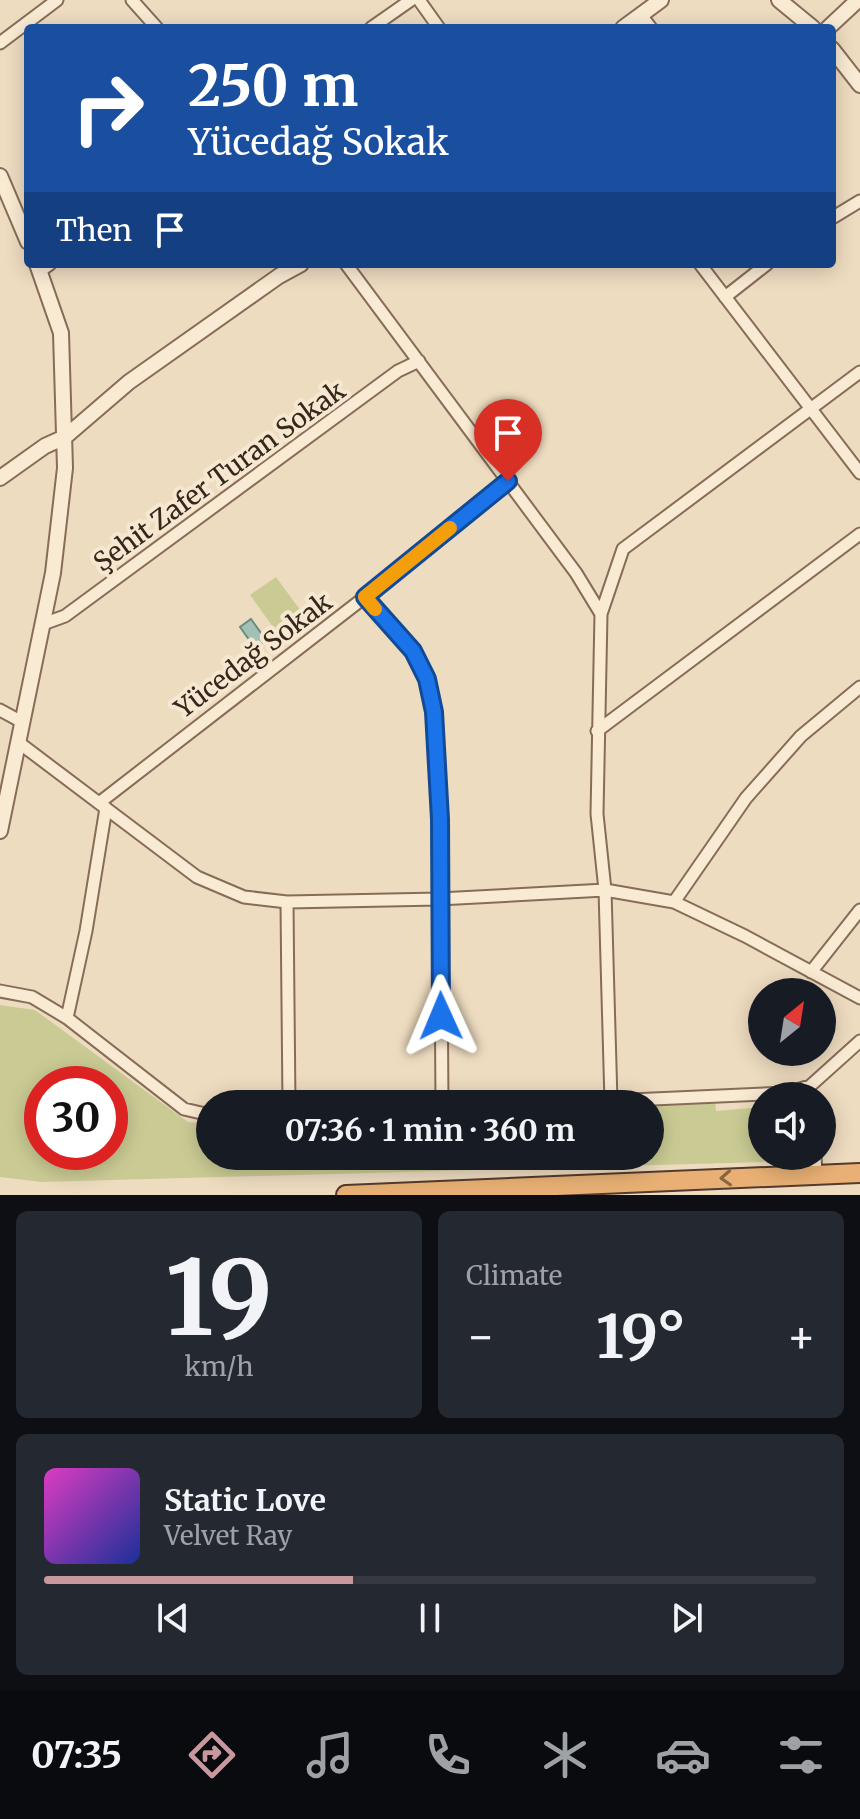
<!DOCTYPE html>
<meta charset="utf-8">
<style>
:root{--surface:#171b24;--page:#242831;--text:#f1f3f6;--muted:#9ea1a6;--line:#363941;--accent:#c8989e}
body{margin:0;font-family:Merriweather,serif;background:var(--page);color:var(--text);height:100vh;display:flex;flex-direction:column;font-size:30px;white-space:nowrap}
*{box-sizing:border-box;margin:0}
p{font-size:26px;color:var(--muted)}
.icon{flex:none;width:44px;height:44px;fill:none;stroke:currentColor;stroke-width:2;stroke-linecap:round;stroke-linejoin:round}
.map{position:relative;height:1195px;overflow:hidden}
.sheet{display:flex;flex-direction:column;gap:16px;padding:16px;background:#0d0f14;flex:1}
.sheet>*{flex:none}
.guide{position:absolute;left:24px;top:24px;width:812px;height:244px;border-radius:8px;box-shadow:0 4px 20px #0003;background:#1a4fa0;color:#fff;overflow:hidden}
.needle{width:52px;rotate:30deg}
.fabs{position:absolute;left:748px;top:978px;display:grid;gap:16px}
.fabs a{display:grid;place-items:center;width:88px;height:88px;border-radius:50%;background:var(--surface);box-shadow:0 4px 20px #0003;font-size:40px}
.speed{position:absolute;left:24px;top:1066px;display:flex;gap:16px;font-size:40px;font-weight:700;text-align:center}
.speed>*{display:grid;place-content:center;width:104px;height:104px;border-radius:50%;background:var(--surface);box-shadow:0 4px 20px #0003;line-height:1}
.speed .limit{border:12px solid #d22;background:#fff;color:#111}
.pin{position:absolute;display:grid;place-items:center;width:68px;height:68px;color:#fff;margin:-82px -34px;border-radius:50% 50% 50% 0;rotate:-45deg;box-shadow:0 0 8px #0007}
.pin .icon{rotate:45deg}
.me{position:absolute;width:88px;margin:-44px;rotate:359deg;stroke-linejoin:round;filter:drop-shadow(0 0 6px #0008)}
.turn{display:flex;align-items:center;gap:28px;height:168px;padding:0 32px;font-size:36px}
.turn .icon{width:104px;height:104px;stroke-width:2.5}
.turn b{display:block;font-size:56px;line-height:68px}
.then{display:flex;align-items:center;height:76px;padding:0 32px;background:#0003;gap:16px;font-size:30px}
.big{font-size:60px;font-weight:700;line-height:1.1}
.sheet .widget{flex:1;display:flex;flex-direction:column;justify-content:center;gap:12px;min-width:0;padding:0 28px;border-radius:12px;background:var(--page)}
.sheet .dial{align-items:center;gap:0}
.dial b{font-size:104px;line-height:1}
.song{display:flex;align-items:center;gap:24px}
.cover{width:96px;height:96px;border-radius:12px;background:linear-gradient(135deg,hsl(310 70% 55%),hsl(230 70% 35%))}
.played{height:8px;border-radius:4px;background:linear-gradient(90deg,var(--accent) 40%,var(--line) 40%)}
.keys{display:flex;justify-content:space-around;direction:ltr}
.heat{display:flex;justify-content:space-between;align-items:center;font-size:44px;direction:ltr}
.sheet .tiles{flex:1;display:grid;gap:16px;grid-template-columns:1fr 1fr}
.widget:last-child{grid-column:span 2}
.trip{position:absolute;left:196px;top:1090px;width:468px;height:80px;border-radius:40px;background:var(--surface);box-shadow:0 4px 20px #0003;font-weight:700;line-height:80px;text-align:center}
.dock{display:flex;height:128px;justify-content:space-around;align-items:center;background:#090b0e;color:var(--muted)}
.dock .icon{width:56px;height:56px}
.dock .current{color:var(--accent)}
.dock b{font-size:36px;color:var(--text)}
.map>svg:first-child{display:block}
.green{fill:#cacb94;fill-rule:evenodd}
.water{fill:#a3c0b5;stroke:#6a8d81;stroke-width:2}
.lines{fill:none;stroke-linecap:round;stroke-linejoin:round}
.minor-casing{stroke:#876c58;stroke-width:15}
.tertiary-casing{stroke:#876c58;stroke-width:18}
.trunk-casing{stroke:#543b2d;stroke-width:22}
.minor{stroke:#f9ead3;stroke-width:11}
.tertiary{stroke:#f9ead3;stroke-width:14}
.trunk{stroke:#e8b074;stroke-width:18}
.oneway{stroke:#866544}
.route-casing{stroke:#114b97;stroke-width:20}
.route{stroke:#1a73e8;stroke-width:14}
.slow{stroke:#f59e0b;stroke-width:14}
.labels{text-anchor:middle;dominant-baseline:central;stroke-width:8;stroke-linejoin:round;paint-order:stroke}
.street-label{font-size:26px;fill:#36271d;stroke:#f5e7d0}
</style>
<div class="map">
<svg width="860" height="1195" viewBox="0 0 860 1195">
<rect width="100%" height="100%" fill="#eedcc0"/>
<path class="green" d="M 276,577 L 309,622 L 283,641 L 250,595 Z
M 0,1005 L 35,1010 L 188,1122 L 210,1124 L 210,1156 L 650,1156 L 650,1104 L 715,1098 L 716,1111 L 762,1107 L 762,1156 L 807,1156 L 803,1161 L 41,1182 L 0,1177 ZM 42,1084 L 110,1084 L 110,1152 L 42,1152 Z"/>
<path class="water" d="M 251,619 L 266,640 L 255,648 L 240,627 Z"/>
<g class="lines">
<g class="minor-casing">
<path id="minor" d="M 132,0 L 157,28
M 419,0 L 439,28
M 641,15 L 651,28
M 371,28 L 411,0
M 0,43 L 57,0
M 832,218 L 860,201
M 346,264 L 576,573 L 601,614 L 597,814 L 605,890 L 611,1101
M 700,264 L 860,473
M 40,271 L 50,264
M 725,297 L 767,264
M 365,597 L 413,651 L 427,679 L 434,712 L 440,819 L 442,1104
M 601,614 L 623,549 L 860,372
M 43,624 L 65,616 L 398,371 L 419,361
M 0,710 L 22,722
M 597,731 L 860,534
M 18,742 L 197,877 L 244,897 L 287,902 L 439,899 L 605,890 L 674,902 L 745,936 L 860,998
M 99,803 L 365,597 L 508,481
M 287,902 L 289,1104
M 674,902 L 746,798 L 801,736 L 860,687
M 811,972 L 860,910
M 0,991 L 32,997 L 67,1018 L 184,1109 L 210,1115
M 67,1018 L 86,931 L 106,808
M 542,1104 L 787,1093 L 810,1086 L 860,1041
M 815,1156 L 816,1174"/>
</g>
<g class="tertiary-casing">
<path id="tertiary" d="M 779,0 L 813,28
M 623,28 L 661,0
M 828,28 L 858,0
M 832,49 L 860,85
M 0,176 L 28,242
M 0,478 L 45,446 L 65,437 L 129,382 L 279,276 L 301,264
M 0,831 L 53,573 L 65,468 L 61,333 L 37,264"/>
</g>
<g class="trunk-casing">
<path id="trunk" d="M 346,1195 L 860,1173"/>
</g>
<use href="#minor" class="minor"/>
<use href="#tertiary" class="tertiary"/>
<use href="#trunk" class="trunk"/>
</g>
<defs><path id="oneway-chevron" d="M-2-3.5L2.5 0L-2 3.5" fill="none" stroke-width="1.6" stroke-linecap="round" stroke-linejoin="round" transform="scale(2)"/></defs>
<use class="oneway" href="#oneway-chevron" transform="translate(726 1178) rotate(177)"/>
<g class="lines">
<g class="route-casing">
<path id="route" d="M 441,1016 L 440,819 L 434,712 L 427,679 L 413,651 L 365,597 L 508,481"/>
</g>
<use href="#route" class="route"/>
<path class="slow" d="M 375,609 L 365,597 L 450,528"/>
</g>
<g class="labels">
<g class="street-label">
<text transform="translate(219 476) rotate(-36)">Şehit Zafer Turan Sokak</text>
<text transform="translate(253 655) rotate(-37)">Yücedağ Sokak</text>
</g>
</g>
</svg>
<div class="fabs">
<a><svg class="needle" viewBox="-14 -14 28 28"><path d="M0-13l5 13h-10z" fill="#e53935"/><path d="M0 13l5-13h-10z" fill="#9ea1a6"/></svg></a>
<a><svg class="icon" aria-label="sound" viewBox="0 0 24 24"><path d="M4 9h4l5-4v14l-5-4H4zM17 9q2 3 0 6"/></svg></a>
</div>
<div class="speed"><div class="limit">30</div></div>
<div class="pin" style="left:508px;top:481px;background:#d93025"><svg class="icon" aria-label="arrive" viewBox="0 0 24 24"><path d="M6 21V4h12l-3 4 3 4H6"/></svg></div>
<svg class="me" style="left:441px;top:1016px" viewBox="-20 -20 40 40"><path d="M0-17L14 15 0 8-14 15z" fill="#1a73e8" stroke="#fff" stroke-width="4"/></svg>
<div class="trip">07:36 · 1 min · 360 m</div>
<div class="guide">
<div class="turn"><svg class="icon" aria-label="right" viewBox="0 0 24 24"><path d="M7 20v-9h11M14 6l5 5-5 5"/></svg><div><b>250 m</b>Yücedağ Sokak</div></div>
<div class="then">Then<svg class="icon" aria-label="arrive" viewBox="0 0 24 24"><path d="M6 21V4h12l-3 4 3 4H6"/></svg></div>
</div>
</div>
<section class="sheet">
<div class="tiles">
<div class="widget dial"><b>19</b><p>km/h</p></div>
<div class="widget"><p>Climate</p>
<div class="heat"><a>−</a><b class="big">19°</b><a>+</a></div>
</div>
<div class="widget">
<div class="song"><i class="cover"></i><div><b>Static Love</b><p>Velvet Ray</p></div></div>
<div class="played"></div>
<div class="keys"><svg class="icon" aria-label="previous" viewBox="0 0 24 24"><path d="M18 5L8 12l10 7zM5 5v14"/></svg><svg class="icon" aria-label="pause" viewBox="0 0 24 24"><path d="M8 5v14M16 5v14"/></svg><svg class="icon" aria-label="next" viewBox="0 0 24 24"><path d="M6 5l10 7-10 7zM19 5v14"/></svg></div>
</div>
</div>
</section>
<nav class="dock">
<b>07:35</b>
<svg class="icon current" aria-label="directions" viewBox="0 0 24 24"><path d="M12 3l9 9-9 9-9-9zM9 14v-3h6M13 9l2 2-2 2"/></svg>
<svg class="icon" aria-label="music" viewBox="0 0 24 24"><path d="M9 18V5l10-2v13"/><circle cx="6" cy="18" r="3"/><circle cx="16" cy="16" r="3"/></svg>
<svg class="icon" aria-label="phone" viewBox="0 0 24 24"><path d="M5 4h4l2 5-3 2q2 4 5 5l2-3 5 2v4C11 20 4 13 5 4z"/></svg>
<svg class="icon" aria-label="climate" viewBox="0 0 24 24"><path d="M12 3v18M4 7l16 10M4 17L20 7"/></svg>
<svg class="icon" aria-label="car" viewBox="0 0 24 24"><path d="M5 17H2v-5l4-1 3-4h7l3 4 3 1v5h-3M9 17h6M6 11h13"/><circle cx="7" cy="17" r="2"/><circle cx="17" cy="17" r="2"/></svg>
<svg class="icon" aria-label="filters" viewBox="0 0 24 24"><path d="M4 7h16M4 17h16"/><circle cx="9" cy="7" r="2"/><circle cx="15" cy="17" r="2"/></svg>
</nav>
